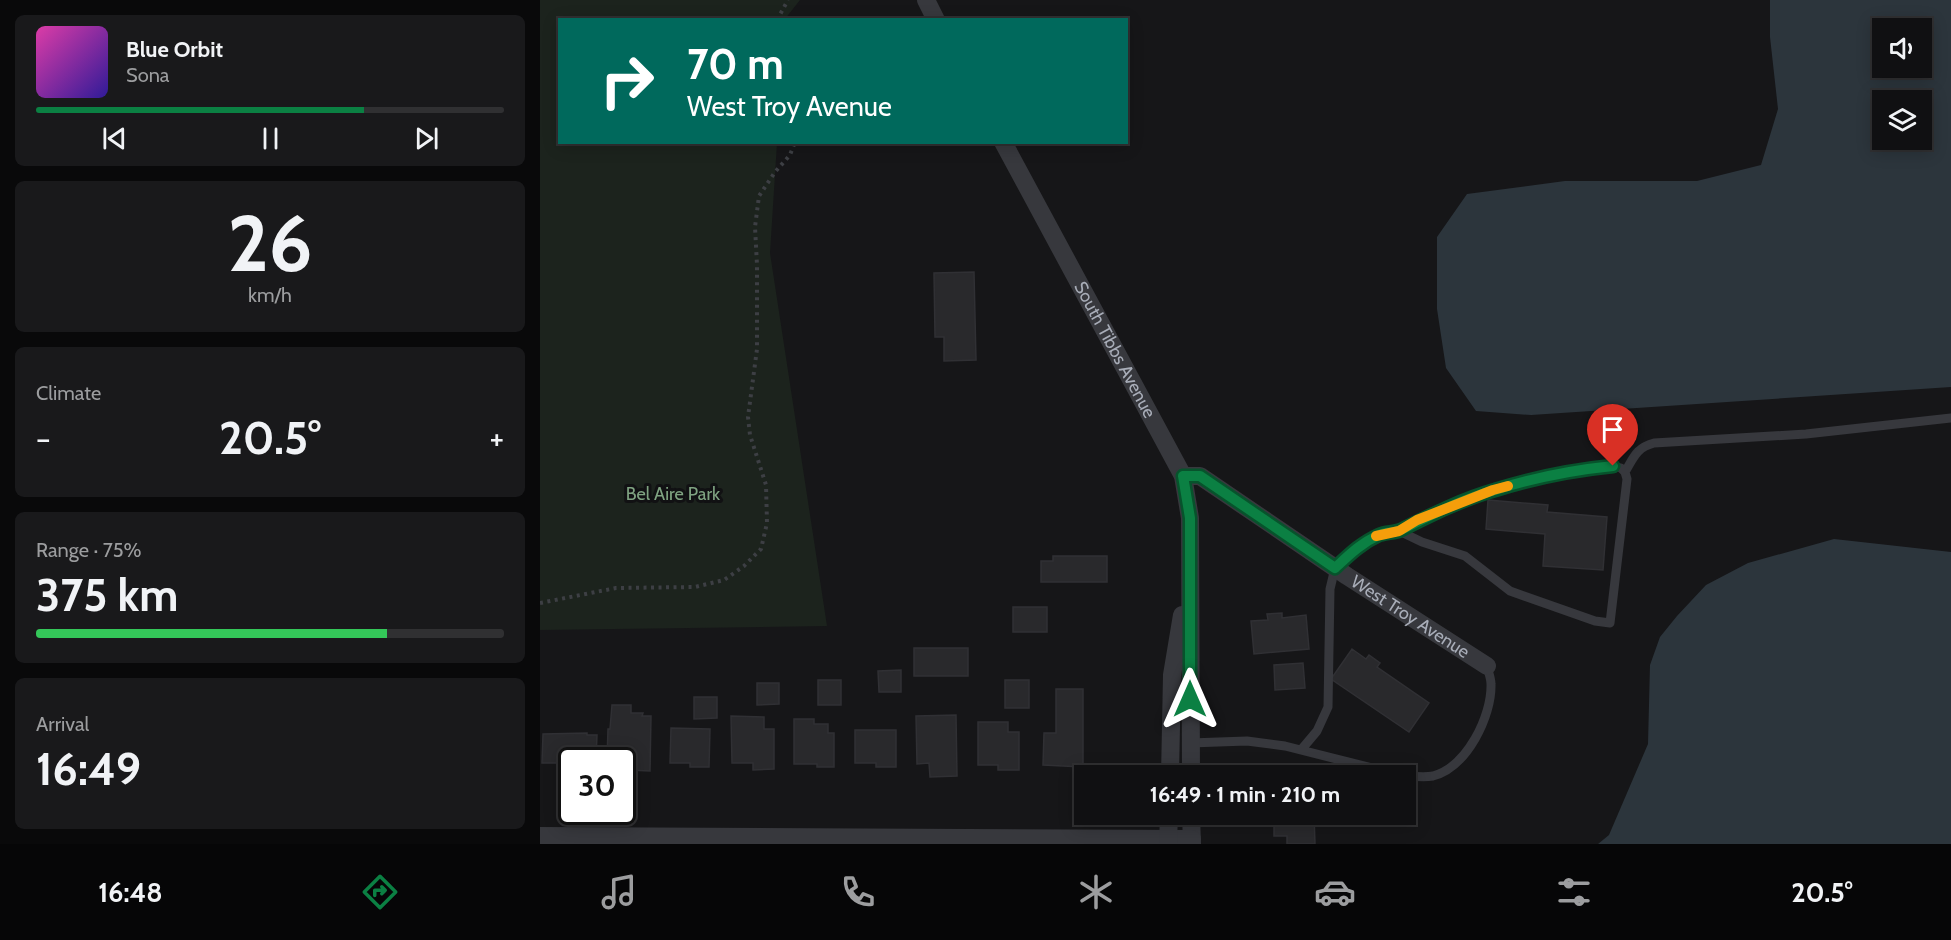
<!DOCTYPE html>
<meta charset="utf-8">
<style>
:root{--surface:#101012;--page:#19191b;--text:#f1f3f6;--muted:#9c9d9f;--line:#303032;--accent:#0b8043}
body{margin:0;font-family:Cabin,sans-serif;background:var(--page);color:var(--text);height:100vh;display:flex;flex-direction:column;font-size:22px;white-space:nowrap}
*{box-sizing:border-box;margin:0}
p{font-size:20px;color:var(--muted)}
.icon{flex:none;width:33px;height:33px;fill:none;stroke:currentColor;stroke-width:2;stroke-linecap:round;stroke-linejoin:round}
.map{position:relative;flex:1;overflow:hidden}
.details{display:flex;flex-direction:column;gap:15px;padding:15px;background:#09090a;width:540px}
.details>*{flex:none}
.guide{position:absolute;left:18px;top:18px;width:570px;height:126px;border-radius:0px;box-shadow:0 3px 15px #0003,0 0 0 2px var(--line);background:#00695c;color:#fff;overflow:hidden}
.buttons{position:absolute;left:1332px;top:18px;display:grid;gap:12px}
.buttons a{display:grid;place-items:center;width:60px;height:60px;border-radius:0px;background:var(--surface);box-shadow:0 3px 15px #0003,0 0 0 2px var(--line);font-size:30px}
.speed{position:absolute;left:18px;top:747px;display:flex;gap:12px;font-size:30px;font-weight:700;text-align:center}
.speed>*{display:grid;place-content:center;width:78px;height:78px;border-radius:50%;background:var(--surface);box-shadow:0 3px 15px #0003,0 0 0 2px var(--line);line-height:1}
.speed .limit{border:3px solid #111;border-radius:9px;background:#fff;color:#111}
.pin{position:absolute;display:grid;place-items:center;width:51px;height:51px;color:#fff;margin:-62px -26px;border-radius:50% 50% 50% 0;rotate:-45deg;box-shadow:0 0 6px #0007}
.pin .icon{rotate:45deg}
.me{position:absolute;width:66px;margin:-33px;rotate:0deg;stroke-linejoin:round;filter:drop-shadow(0 0 4px #0008)}
.turn{display:flex;align-items:center;gap:21px;height:126px;padding:0 30px;font-size:27px}
.turn .icon{width:78px;height:78px;stroke-width:2.5}
.turn b{display:block;font-size:42px;line-height:51px}
.big{font-size:45px;font-weight:800;line-height:1.1}
.details .widget{flex:1;display:flex;flex-direction:column;justify-content:center;gap:9px;min-width:0;padding:0 21px;border-radius:9px;background:var(--page)}
.details .dial{align-items:center;gap:0}
.dial b{font-size:78px;line-height:1}
.song{display:flex;align-items:center;gap:18px}
.cover{width:72px;height:72px;border-radius:9px;background:linear-gradient(135deg,hsl(320 70% 55%),hsl(250 70% 35%))}
.played{height:6px;border-radius:3px;background:linear-gradient(90deg,var(--accent) 70%,var(--line) 70%)}
.keys{display:flex;justify-content:space-around;direction:ltr}
.heat{display:flex;justify-content:space-between;align-items:center;font-size:33px;direction:ltr}
.charge{height:9px;border-radius:4px;background:linear-gradient(90deg,#34c759 75%,var(--line) 0)}
.trip{position:absolute;left:534px;top:765px;width:342px;height:60px;border-radius:0px;background:var(--surface);box-shadow:0 3px 15px #0003,0 0 0 2px var(--line);font-weight:800;line-height:60px;text-align:center}
.menu{display:flex;height:96px;justify-content:space-around;align-items:center;background:#060607;color:var(--muted)}
.menu .icon{width:42px;height:42px}
.menu .on{color:var(--accent)}
.menu b{font-size:27px;color:var(--text)}
main{display:flex;flex:1;min-height:0}
.map>svg:first-child{display:block}
.green{fill:#1c231d}
.water{fill:#2c353c;fill-rule:evenodd}
.building{fill:#29292c;stroke:#303034;stroke-width:1.5}
.lines{fill:none;stroke-linecap:round;stroke-linejoin:round}
.path{stroke:#3d3f44;stroke-width:4;stroke-dasharray:3 4.5;stroke-linecap:butt}
.lane{stroke:#37383d;stroke-width:9}
.street{stroke:#37383d;stroke-width:18}
.route-casing{stroke:#07532c;stroke-width:15}
.route{stroke:#0b8043;stroke-width:10}
.slow{stroke:#f59e0b;stroke-width:10}
.labels{text-anchor:middle;dominant-baseline:central;stroke-width:6;stroke-linejoin:round;paint-order:stroke}
.street-label{font-size:18px;fill:#a8adb8;stroke:#111113}
.park-label{font-size:18px;fill:#7fa381;stroke:#111113}
</style>
<main>
<section class="details">
<div class="widget">
<div class="song"><i class="cover"></i><div><b>Blue Orbit</b><p>Sona</p></div></div>
<div class="played"></div>
<div class="keys"><svg class="icon" aria-label="previous" viewBox="0 0 24 24"><path d="M18 5L8 12l10 7zM5 5v14"/></svg><svg class="icon" aria-label="pause" viewBox="0 0 24 24"><path d="M8 5v14M16 5v14"/></svg><svg class="icon" aria-label="next" viewBox="0 0 24 24"><path d="M6 5l10 7-10 7zM19 5v14"/></svg></div>
</div>
<div class="widget dial"><b>26</b><p>km/h</p></div>
<div class="widget"><p>Climate</p>
<div class="heat"><a>−</a><b class="big">20.5°</b><a>+</a></div>
</div>
<div class="widget"><p>Range · 75%</p><b class="big">375 km</b><div class="charge"></div></div>
<div class="widget"><p>Arrival</p><b class="big">16:49</b></div>
</section>
<div class="map">
<svg width="1411" height="844" viewBox="0 0 1411 844">
<rect width="100%" height="100%" fill="#161618"/>
<path class="green" d="M 0,0 L 260,0 L 245,19 L 20,20 L 20,142 L 237,143 L 230,253 L 287,626 L 0,630 Z"/>
<path class="water" d="M 1230,0 L 1411,0 L 1411,387 L 991,415 L 936,411 L 906,368 L 897,309 L 897,237 L 927,194 L 1025,181 L 1157,181 L 1221,165 L 1238,109 L 1230,37 ZM 1342,28 L 1382,28 L 1382,68 L 1342,68 ZM 1342,100 L 1382,100 L 1382,140 L 1342,140 Z
M 1294,539 L 1411,552 L 1411,844 L 1058,844 L 1069,835 L 1108,744 L 1110,665 L 1120,637 L 1137,616 L 1166,585 L 1208,563 Z"/>
<path class="building" d="M 434,272 L 436,360 L 404,361 L 404,337 L 395,337 L 394,273 Z
M 948,500 L 1008,505 L 1007,512 L 1067,517 L 1063,570 L 1003,566 L 1005,534 L 946,529 Z
M 513,556 L 567,556 L 567,582 L 501,582 L 501,561 L 513,561 Z
M 473,607 L 507,607 L 507,632 L 473,632 Z
M 742,613 L 742,618 L 766,615 L 769,649 L 714,654 L 711,621 L 728,620 L 727,614 Z
M 374,648 L 428,648 L 428,676 L 374,676 Z
M 812,649 L 826,659 L 829,655 L 840,663 L 837,667 L 889,703 L 869,732 L 791,679 Z
M 763,663 L 765,688 L 735,690 L 734,665 Z
M 361,670 L 361,692 L 339,692 L 338,671 Z
M 278,680 L 301,680 L 301,705 L 278,705 Z
M 465,680 L 489,680 L 489,708 L 465,708 Z
M 217,683 L 239,683 L 239,704 L 217,705 Z
M 516,689 L 543,689 L 543,767 L 503,765 L 504,733 L 516,733 Z
M 154,697 L 177,697 L 177,718 L 154,719 Z
M 72,705 L 91,705 L 91,713 L 103,713 L 102,716 L 111,716 L 110,771 L 88,770 L 88,764 L 82,764 L 82,760 L 67,760 L 68,729 L 70,729 Z
M 416,715 L 417,776 L 390,777 L 389,763 L 377,764 L 376,716 Z
M 191,716 L 224,717 L 224,729 L 234,729 L 234,769 L 213,770 L 213,763 L 192,763 Z
M 254,719 L 274,719 L 274,724 L 288,724 L 288,733 L 294,733 L 294,767 L 277,767 L 277,764 L 254,764 Z
M 438,722 L 468,722 L 468,732 L 479,732 L 479,770 L 458,770 L 458,765 L 438,765 Z
M 131,728 L 170,729 L 169,767 L 150,767 L 150,763 L 130,763 Z
M 315,730 L 356,730 L 356,767 L 336,767 L 336,763 L 315,763 Z
M 47,733 L 47,735 L 57,735 L 56,759 L 32,760 L 32,763 L 2,763 L 3,734 Z
M 742,814 L 774,814 L 775,844 L 747,844 L 747,836 L 734,836 L 734,816 Z"/>
<g class="lines">
<path class="path" d="M 237,20 L 248,0
M 0,603 L 76,588 L 155,587 L 184,580 L 204,566 L 221,549 L 227,523 L 226,485 L 210,435 L 208,417 L 217,349 L 217,265 L 215,227 L 219,196 L 235,172 L 250,155 L 255,142"/>
<path class="lane" d="M 1085,472 C 1094,457 1096,448 1114,443 L 1266,434 L 1411,418
M 650,743 L 707,741 L 745,746 L 860,775 C 871,776 882,778 893,776 C 927,767 952,716 951,684 C 951,678 948,671 947,666
M 761,750 L 777,731 L 788,707 L 790,589 L 795,568 L 820,544 L 842,534 L 859,531 L 877,520 L 953,490 L 1003,478 L 1049,469 L 1073,466 L 1081,468 L 1085,472 L 1087,479 L 1070,623 L 1055,621 L 970,591 L 925,556 L 882,542 L 859,531"/>
<g class="street">
<path d="M 386,0 L 396,20"/>
<path id="s1" d="M 463,142 L 643,476 L 650,518 L 651,776"/>
<path id="s2" d="M 643,476 L 660,476 L 807,576 L 947,666"/>
<path d="M 630,776 L 632,675 L 642,615"/>
<path d="M 651,814 L 652,844"/>
<path d="M 0,836 L 652,839"/>
<path d="M 628,844 L 629,814"/>
</g>
</g>
<g class="lines">
<g class="route-casing">
<path id="route" d="M 650,699 L 650,518 L 643,476 L 660,476 L 795,568 C 809,555 821,543 839,535 C 846,532 854,533 861,530 C 891,515 923,499 955,490 C 993,478 1033,470 1073,466"/>
</g>
<use href="#route" class="route"/>
<path class="slow" d="M 836,536 L 859,531 L 877,520 L 953,490 L 968,486"/>
</g>
<g class="labels">
<g class="street-label">
<text stroke="none"><textPath href="#s1" startOffset="236">South Tibbs Avenue</textPath></text>
<text stroke="none"><textPath href="#s2" startOffset="270">West Troy Avenue</textPath></text>
</g>
<g class="park-label">
<text x="133" y="494">Bel Aire Park</text>
</g>
</g>
</svg>
<div class="buttons">
<a><svg class="icon" aria-label="sound" viewBox="0 0 24 24"><path d="M4 9h4l5-4v14l-5-4H4zM17 9q2 3 0 6"/></svg></a>
<a><svg class="icon" aria-label="layers" viewBox="0 0 24 24"><path d="M12 4l9 5-9 5-9-5zM3 14l9 5 9-5"/></svg></a>
</div>
<div class="speed"><div class="limit">30</div></div>
<div class="pin" style="left:1073px;top:466px;background:#d93025"><svg class="icon" aria-label="arrive" viewBox="0 0 24 24"><path d="M6 21V4h12l-3 4 3 4H6"/></svg></div>
<svg class="me" style="left:650px;top:699px" viewBox="-20 -20 40 40"><path d="M0-17L14 15 0 8-14 15z" fill="#0b8043" stroke="#fff" stroke-width="4"/></svg>
<div class="trip">16:49 · 1 min · 210 m</div>
<div class="guide">
<div class="turn"><svg class="icon" aria-label="right" viewBox="0 0 24 24"><path d="M7 20v-9h11M14 6l5 5-5 5"/></svg><div><b>70 m</b>West Troy Avenue</div></div>
</div>
</div>
</main>
<nav class="menu">
<b>16:48</b>
<svg class="icon on" aria-label="directions" viewBox="0 0 24 24"><path d="M12 3l9 9-9 9-9-9zM9 14v-3h6M13 9l2 2-2 2"/></svg>
<svg class="icon" aria-label="music" viewBox="0 0 24 24"><path d="M9 18V5l10-2v13"/><circle cx="6" cy="18" r="3"/><circle cx="16" cy="16" r="3"/></svg>
<svg class="icon" aria-label="phone" viewBox="0 0 24 24"><path d="M5 4h4l2 5-3 2q2 4 5 5l2-3 5 2v4C11 20 4 13 5 4z"/></svg>
<svg class="icon" aria-label="climate" viewBox="0 0 24 24"><path d="M12 3v18M4 7l16 10M4 17L20 7"/></svg>
<svg class="icon" aria-label="car" viewBox="0 0 24 24"><path d="M5 17H2v-5l4-1 3-4h7l3 4 3 1v5h-3M9 17h6M6 11h13"/><circle cx="7" cy="17" r="2"/><circle cx="17" cy="17" r="2"/></svg>
<svg class="icon" aria-label="filters" viewBox="0 0 24 24"><path d="M4 7h16M4 17h16"/><circle cx="9" cy="7" r="2"/><circle cx="15" cy="17" r="2"/></svg>
<b>20.5°</b>
</nav>
